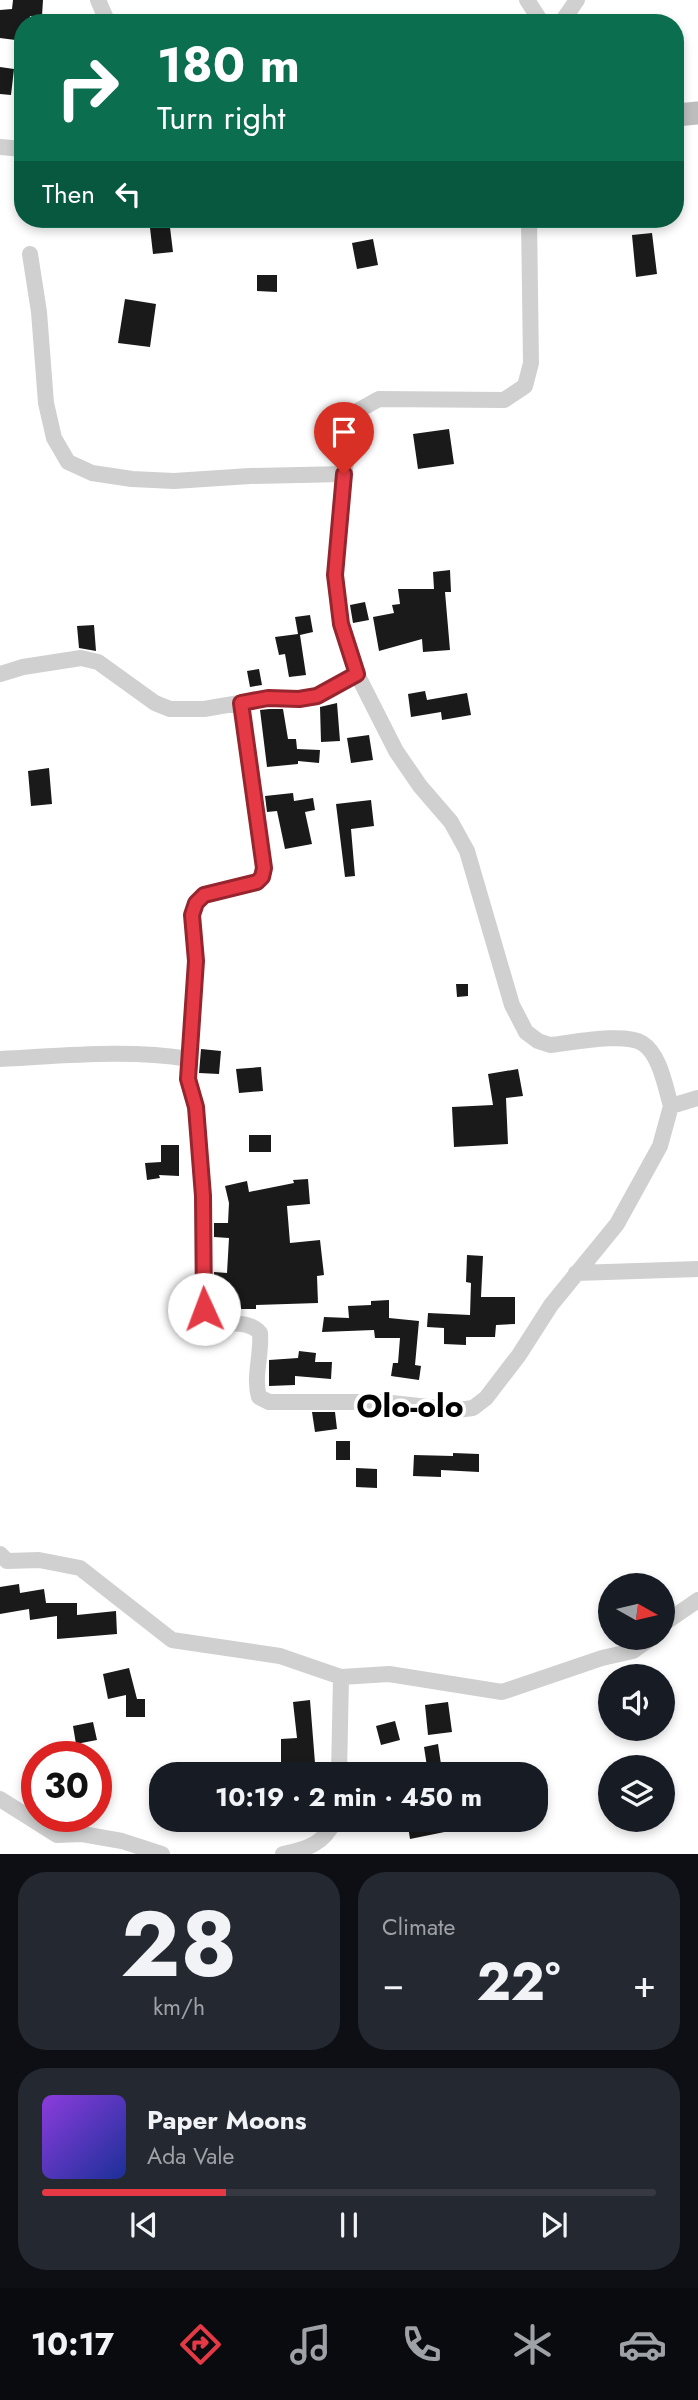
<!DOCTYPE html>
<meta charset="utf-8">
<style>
:root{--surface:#171b24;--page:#242831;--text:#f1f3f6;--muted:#9ea1a6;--line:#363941;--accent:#e63946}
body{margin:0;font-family:Jost,sans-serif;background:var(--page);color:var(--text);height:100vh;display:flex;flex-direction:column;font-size:26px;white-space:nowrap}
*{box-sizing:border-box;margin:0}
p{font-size:23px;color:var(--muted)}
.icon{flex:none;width:38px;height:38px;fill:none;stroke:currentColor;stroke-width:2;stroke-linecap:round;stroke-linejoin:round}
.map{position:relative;height:1854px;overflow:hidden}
.drawer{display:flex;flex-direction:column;gap:18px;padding:18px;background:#0d0f14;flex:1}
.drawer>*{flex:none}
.hud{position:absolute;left:14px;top:14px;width:670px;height:214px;border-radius:28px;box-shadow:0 4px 10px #0003;background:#0b6e4f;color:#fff;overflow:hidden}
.needle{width:46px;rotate:98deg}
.fabs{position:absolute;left:598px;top:1573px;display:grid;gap:14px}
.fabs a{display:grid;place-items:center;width:77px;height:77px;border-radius:50%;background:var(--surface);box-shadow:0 4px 10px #0003;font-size:35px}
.speed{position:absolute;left:21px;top:1741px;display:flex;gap:14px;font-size:35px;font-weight:700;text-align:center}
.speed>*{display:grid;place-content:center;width:91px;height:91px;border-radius:50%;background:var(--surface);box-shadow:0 4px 10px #0003;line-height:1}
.speed .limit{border:10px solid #d22;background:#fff;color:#111}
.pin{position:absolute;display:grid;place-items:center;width:60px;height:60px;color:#fff;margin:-72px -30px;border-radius:50% 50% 50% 0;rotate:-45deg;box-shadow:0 0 7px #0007}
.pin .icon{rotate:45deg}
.me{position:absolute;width:77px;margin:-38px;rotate:358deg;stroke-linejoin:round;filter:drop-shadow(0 0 5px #0008)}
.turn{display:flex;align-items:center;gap:24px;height:147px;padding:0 28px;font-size:32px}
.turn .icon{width:91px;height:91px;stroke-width:2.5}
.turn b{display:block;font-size:49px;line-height:60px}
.then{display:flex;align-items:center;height:66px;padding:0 28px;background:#0003;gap:14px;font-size:26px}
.big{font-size:52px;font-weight:700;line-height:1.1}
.drawer .widget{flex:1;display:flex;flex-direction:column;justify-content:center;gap:10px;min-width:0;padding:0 24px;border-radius:28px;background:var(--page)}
.drawer .dial{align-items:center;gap:0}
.dial b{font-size:91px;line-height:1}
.song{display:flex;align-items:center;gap:21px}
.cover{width:84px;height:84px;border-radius:10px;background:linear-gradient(135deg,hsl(270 70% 55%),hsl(230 70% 35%))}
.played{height:7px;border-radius:4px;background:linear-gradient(90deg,var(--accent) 30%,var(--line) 30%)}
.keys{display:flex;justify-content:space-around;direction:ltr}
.heat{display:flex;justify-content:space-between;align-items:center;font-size:38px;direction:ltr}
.drawer .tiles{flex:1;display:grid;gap:18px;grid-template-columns:1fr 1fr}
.widget:last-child{grid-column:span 2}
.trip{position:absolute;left:149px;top:1762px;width:399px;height:70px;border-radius:28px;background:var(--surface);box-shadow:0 4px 10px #0003;font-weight:700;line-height:70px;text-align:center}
.tab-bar{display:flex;height:112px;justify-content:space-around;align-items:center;background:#090b0e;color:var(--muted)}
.tab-bar .icon{width:49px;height:49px}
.tab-bar .active{color:var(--accent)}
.tab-bar b{font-size:32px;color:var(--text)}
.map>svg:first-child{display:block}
.building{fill:#1a1a1a}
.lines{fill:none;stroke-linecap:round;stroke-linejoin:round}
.street{stroke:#d0d0d0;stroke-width:16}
.secondary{stroke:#bdbdbd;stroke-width:23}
.route-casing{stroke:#96252e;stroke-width:18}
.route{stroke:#e63946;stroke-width:12}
.labels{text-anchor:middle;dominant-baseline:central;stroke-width:7;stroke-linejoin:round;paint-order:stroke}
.quarter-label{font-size:32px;font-weight:bold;fill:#000;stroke:#fff}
</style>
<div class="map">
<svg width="698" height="1854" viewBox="0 0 698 1854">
<rect width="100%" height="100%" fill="#fff"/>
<path class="building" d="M 13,0 L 43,0 L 42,16 L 30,16 L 29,23 L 23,23 L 23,41 L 0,38 L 0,10 L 12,9 Z
M 0,67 L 14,69 L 11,95 L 0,94 Z
M 149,219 L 169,219 L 173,252 L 153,254 Z
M 652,233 L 657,274 L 636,277 L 632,235 Z
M 373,239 L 378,265 L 357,269 L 352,243 Z
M 257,275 L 277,275 L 277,292 L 257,291 Z
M 125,299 L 156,304 L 150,347 L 118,343 Z
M 449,429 L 454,464 L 418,469 L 413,434 Z
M 450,570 L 451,592 L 445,592 L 450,650 L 423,652 L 422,639 L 379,651 L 373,617 L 394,613 L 392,605 L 400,604 L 398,589 L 434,589 L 433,572 Z
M 365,602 L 369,620 L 353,623 L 350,605 Z
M 310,615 L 313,632 L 300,635 L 306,675 L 289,677 L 285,654 L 279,655 L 275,637 L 298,634 L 295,617 Z
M 94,625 L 96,651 L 79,648 L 77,626 Z
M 259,669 L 262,685 L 250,687 L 247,671 Z
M 425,691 L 427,700 L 467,693 L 471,715 L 442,720 L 441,712 L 411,717 L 408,694 Z
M 337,703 L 340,741 L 321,742 L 320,707 Z
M 269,709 L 283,709 L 288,739 L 296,739 L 297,749 L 320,750 L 319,763 L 298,761 L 298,764 L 267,767 L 260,710 Z
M 369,735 L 373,760 L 351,763 L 347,738 Z
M 49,768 L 52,804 L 31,806 L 28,771 Z
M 293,793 L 294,801 L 313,798 L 315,810 L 305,812 L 312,844 L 285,849 L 277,811 L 267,812 L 265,796 Z
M 371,800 L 374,826 L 351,829 L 355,876 L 345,877 L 336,804 Z
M 456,984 L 468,984 L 468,996 L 457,997 Z
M 201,1049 L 221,1051 L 219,1074 L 199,1073 Z
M 261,1067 L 263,1091 L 239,1093 L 236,1069 Z
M 518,1069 L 523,1096 L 506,1098 L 508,1144 L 454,1147 L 452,1107 L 493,1105 L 488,1074 Z
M 249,1135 L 271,1135 L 271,1152 L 249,1152 Z
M 161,1145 L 179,1145 L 179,1176 L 159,1175 L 160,1178 L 147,1180 L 145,1163 L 161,1162 Z
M 308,1179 L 310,1204 L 287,1206 L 290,1243 L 320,1240 L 324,1275 L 317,1276 L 318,1303 L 256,1305 L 256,1309 L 238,1309 L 238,1302 L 214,1300 L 214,1272 L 227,1273 L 229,1238 L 214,1237 L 214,1223 L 228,1223 L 229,1203 L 225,1186 L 247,1181 L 249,1192 L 294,1183 L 293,1180 Z
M 467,1255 L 483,1256 L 481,1297 L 515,1297 L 515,1324 L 496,1325 L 495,1337 L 466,1337 L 466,1345 L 444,1344 L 444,1328 L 427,1327 L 428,1313 L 470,1315 L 471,1283 L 466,1282 Z
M 389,1300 L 389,1318 L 419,1321 L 415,1365 L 421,1366 L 419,1380 L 391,1376 L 393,1363 L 398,1363 L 400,1338 L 375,1338 L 374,1330 L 322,1332 L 324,1317 L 349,1318 L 348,1306 L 371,1305 L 371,1301 Z
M 299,1351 L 316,1353 L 315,1362 L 332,1362 L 331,1379 L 295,1376 L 295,1385 L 269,1386 L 269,1360 L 298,1358 Z
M 312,1412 L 335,1412 L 337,1429 L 315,1432 Z
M 336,1441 L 350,1441 L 350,1460 L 336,1460 Z
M 453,1453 L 479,1454 L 479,1472 L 441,1470 L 441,1477 L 413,1476 L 414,1455 L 453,1456 Z
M 356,1468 L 377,1469 L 377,1488 L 356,1487 Z
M 19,1584 L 20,1593 L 44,1589 L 46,1603 L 77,1603 L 77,1615 L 116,1611 L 117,1634 L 57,1639 L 57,1616 L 30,1620 L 29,1609 L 0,1614 L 0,1587 Z
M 129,1668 L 137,1699 L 145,1699 L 145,1717 L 126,1717 L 126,1695 L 108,1699 L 103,1674 Z
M 310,1700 L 315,1763 L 281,1764 L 281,1739 L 297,1738 L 293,1702 Z
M 448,1702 L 452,1732 L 428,1735 L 425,1705 Z
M 395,1721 L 400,1740 L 381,1745 L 376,1726 Z
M 93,1722 L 97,1740 L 76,1744 L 73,1726 Z
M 438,1744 L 442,1771 L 428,1773 L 424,1747 Z
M 407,1820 L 474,1820 L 474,1826 L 410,1839 Z"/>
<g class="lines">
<path class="street" d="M 98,0 L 108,23
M 527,0 L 542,23
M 561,23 L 577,0
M 0,147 L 23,149
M 529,219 L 531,363 L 525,386 L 504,400 L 379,399 L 359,410 L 349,429 L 335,575 L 341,624 L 357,674 L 396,751 L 420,786 L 451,822 L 467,851 L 512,1005 L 526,1032 L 538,1041 L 550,1045 C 571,1043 624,1032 642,1043 C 660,1054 665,1086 671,1106 L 698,1098
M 30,254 L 39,312 L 46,403 L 54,438 L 68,462 L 92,473 L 132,479 L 174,481 L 250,476 L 344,474
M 0,674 L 23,667 L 81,658 L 98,662 L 155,703 L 170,709 L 204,709 L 268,698 L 299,699 L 317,697 L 357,674
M 241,703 L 264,868 L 263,876 L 257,882 L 204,896 L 196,903 L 192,915 L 196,961 L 188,1079 L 196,1107 L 203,1196 L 204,1309 L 209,1320 C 225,1327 248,1318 260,1333 C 262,1354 253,1377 259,1397 L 269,1402 L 382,1402 L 457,1410 L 473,1408 L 486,1398 L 519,1355 L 551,1305 L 617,1224 L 660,1146 L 671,1106
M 0,1059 C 62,1056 127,1049 189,1059
M 576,1273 L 698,1269
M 0,1554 L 7,1561 L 39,1560 L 80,1568 L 172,1640 L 280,1656 L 341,1677 L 389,1674 L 502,1692 L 602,1658 L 633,1651 L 651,1638
M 663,1624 L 698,1600
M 339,1774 L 341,1677
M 0,1799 L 57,1835 L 82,1834 L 122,1841 L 162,1854
M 283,1854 C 307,1849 324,1844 335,1820"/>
<path class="secondary" d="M 676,115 L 698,113"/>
</g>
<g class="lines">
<g class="route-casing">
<path id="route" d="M 204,1309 L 203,1196 L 196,1107 L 188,1079 L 196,961 L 192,915 L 196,903 L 204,895 L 257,882 L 262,877 L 264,868 L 241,703 L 268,698 L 299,699 L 317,696 L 357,674 L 341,624 L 335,575 L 344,474"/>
</g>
<use href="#route" class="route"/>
</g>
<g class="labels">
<g class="quarter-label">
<text x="410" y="1406">Olo-olo</text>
</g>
</g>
</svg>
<div class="fabs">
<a><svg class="needle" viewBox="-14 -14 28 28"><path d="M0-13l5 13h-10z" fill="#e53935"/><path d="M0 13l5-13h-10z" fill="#9ea1a6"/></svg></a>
<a><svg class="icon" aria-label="sound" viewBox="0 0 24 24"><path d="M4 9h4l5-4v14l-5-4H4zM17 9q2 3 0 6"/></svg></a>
<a><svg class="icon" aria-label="layers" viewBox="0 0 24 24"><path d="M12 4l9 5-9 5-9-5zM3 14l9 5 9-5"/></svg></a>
</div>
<div class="speed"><div class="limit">30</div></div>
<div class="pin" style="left:344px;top:474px;background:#d93025"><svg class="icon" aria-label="arrive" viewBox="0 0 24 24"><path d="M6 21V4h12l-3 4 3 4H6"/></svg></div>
<svg class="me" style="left:204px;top:1309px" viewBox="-20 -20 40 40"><circle r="19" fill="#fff"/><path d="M0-13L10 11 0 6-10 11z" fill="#e63946"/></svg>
<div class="trip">10:19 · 2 min · 450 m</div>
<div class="hud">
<div class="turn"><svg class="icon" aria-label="right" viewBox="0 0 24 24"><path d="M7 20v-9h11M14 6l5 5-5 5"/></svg><div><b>180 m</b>Turn right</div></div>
<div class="then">Then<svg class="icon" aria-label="left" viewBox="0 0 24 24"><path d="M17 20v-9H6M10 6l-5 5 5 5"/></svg></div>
</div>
</div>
<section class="drawer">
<div class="tiles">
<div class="widget dial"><b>28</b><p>km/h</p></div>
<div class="widget"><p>Climate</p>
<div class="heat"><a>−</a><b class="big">22°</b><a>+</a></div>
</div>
<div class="widget">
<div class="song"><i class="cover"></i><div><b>Paper Moons</b><p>Ada Vale</p></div></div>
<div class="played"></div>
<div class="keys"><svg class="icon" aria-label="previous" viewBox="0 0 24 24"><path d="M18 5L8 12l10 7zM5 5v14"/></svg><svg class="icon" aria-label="pause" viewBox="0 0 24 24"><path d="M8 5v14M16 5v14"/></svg><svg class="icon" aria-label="next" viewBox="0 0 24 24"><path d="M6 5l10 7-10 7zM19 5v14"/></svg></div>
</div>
</div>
</section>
<nav class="tab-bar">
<b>10:17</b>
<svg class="icon active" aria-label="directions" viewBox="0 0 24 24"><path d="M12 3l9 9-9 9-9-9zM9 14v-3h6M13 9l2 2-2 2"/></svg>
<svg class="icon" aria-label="music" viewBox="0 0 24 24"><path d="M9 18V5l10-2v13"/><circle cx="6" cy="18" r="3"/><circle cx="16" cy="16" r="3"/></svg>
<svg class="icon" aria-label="phone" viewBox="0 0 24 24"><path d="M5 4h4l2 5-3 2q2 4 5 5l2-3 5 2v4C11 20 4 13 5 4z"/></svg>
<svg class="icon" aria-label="climate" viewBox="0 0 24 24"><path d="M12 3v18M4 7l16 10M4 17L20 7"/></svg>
<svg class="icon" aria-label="car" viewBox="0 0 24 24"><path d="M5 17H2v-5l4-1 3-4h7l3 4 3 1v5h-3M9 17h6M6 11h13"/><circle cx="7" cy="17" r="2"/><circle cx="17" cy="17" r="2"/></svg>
</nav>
